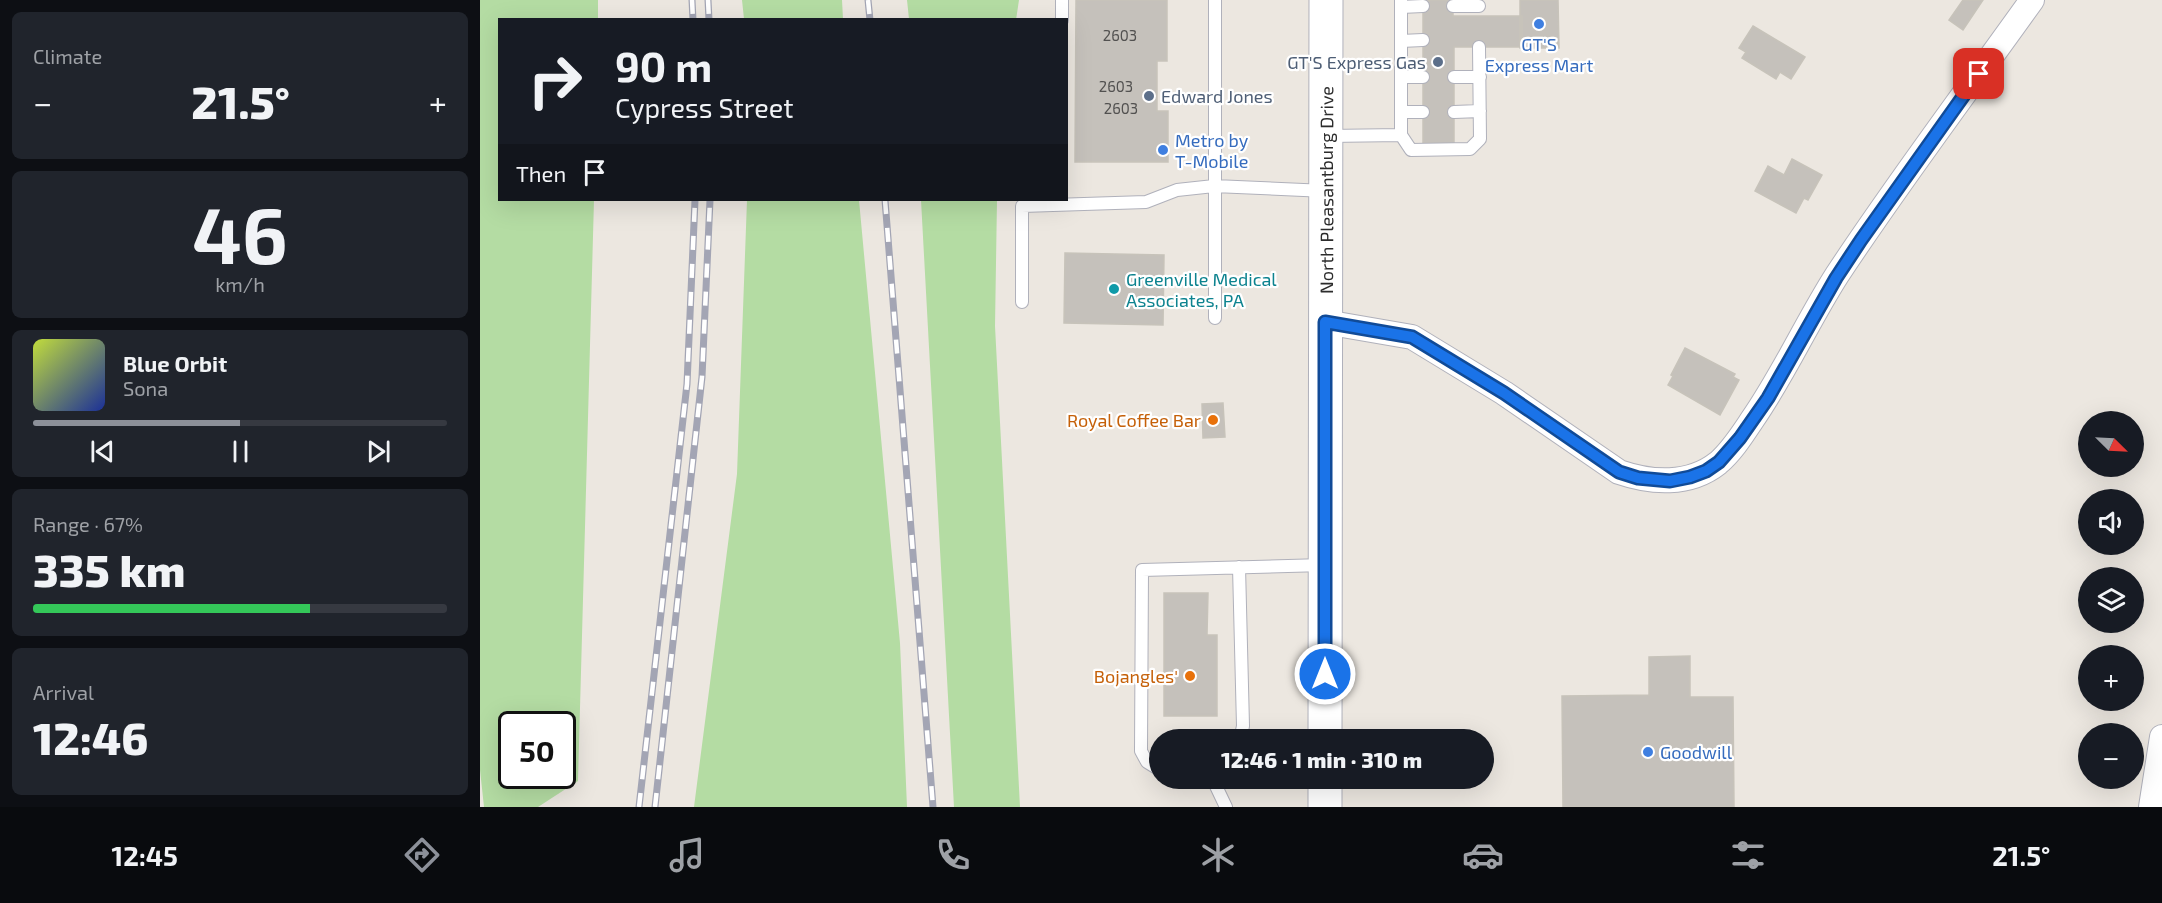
<!DOCTYPE html>
<meta charset="utf-8">
<style>
:root{--surface:#171b24;--page:#20242c;--text:#f1f3f6;--muted:#9ea1a6;--line:#363941;--accent:#8c9099}
body{margin:0;font-family:"Exo 2",sans-serif;background:var(--page);color:var(--text);height:100vh;display:flex;flex-direction:column;font-size:22px;white-space:nowrap}
*{box-sizing:border-box;margin:0}
p{font-size:20px;color:var(--muted)}
.icon{flex:none;width:33px;height:33px;fill:none;stroke:currentColor;stroke-width:2;stroke-linecap:round;stroke-linejoin:round}
.map{position:relative;flex:1;overflow:hidden}
.side{display:flex;flex-direction:column;gap:12px;padding:12px;background:#0d0f14;width:480px}
.side>*{flex:none}
.banner{position:absolute;left:18px;top:18px;width:570px;height:183px;border-radius:0px;box-shadow:0 6px 24px #0002;background:#171b24;color:var(--text);overflow:hidden}
.needle{width:39px;rotate:114deg}
.tools{position:absolute;left:1598px;top:411px;display:grid;gap:12px}
.tools a{display:grid;place-items:center;width:66px;height:66px;border-radius:50%;background:var(--surface);box-shadow:0 6px 24px #0002;font-size:30px}
.speed{position:absolute;left:18px;top:711px;display:flex;gap:12px;font-size:30px;font-weight:700;text-align:center}
.speed>*{display:grid;place-content:center;width:78px;height:78px;border-radius:50%;background:var(--surface);box-shadow:0 6px 24px #0002;line-height:1}
.speed .limit{border:3px solid #111;border-radius:9px;background:#fff;color:#111}
.pin{position:absolute;display:grid;place-items:center;width:51px;height:51px;color:#fff;margin:-26px;border-radius:12px;box-shadow:0 3px 9px #0006}
.me{position:absolute;width:66px;margin:-33px;rotate:0deg;stroke-linejoin:round;filter:drop-shadow(0 0 4px #0008)}
.turn{display:flex;align-items:center;gap:21px;height:126px;padding:0 18px;font-size:27px}
.turn .icon{width:78px;height:78px;stroke-width:2.5}
.turn b{display:block;font-size:42px;line-height:51px}
.then{display:flex;align-items:center;height:57px;padding:0 18px;background:#0003;gap:12px;font-size:22px}
.big{font-size:45px;font-weight:800;line-height:1.1}
.side .tile{flex:1;display:flex;flex-direction:column;justify-content:center;gap:9px;min-width:0;padding:0 21px;border-radius:9px;background:var(--page)}
.side .dial{align-items:center;gap:0}
.dial b{font-size:78px;line-height:1}
.song{display:flex;align-items:center;gap:18px}
.cover{width:72px;height:72px;border-radius:9px;background:linear-gradient(135deg,hsl(70 70% 55%),hsl(230 70% 35%))}
.played{height:6px;border-radius:3px;background:linear-gradient(90deg,var(--accent) 50%,var(--line) 50%)}
.keys{display:flex;justify-content:space-around;direction:ltr}
.heat{display:flex;justify-content:space-between;align-items:center;font-size:33px;direction:ltr}
.charge{height:9px;border-radius:4px;background:linear-gradient(90deg,#34c759 67%,var(--line) 0)}
.trip{position:absolute;left:669px;top:729px;width:345px;height:60px;border-radius:30px;background:var(--surface);box-shadow:0 6px 24px #0002;font-weight:800;line-height:60px;text-align:center}
.menu{display:flex;height:96px;justify-content:space-around;align-items:center;background:#090b0e;color:var(--muted)}
.menu .icon{width:42px;height:42px}
.menu .active{color:var(--accent)}
.menu b{font-size:27px;color:var(--text)}
main{display:flex;flex:1;min-height:0}
.map>svg:first-child{display:block}
.green{fill:#b4dca3;fill-rule:evenodd}
.building{fill:#c5c1bb;stroke:#c7c3ba;stroke-width:1.5}
.lines{fill:none;stroke-linecap:round;stroke-linejoin:round}
.service-casing{stroke:#b0b1bb;stroke-width:14}
.minor-casing{stroke:#b0b1bb;stroke-width:26}
.secondary-casing{stroke:#b0b1bb;stroke-width:35}
.service{stroke:#fff;stroke-width:12}
.minor{stroke:#fff;stroke-width:24}
.secondary{stroke:#fff;stroke-width:33}
.rail-casing{stroke:#a3a5b4;stroke-width:7}
.rail{stroke:#fff;stroke-width:4.5;stroke-dasharray:14;stroke-linecap:butt}
.route-casing{stroke:#114b97;stroke-width:15}
.route{stroke:#1a73e8;stroke-width:10}
.shop-dot{fill:#3f7fe0;stroke:#fff;stroke-width:2}
.service-dot{fill:#5c6f8a;stroke:#fff;stroke-width:2}
.culture-dot{fill:#0f9aa8;stroke:#fff;stroke-width:2}
.food-dot{fill:#e8710a;stroke:#fff;stroke-width:2}
.labels{text-anchor:middle;dominant-baseline:central;stroke-width:4.5;stroke-linejoin:round;paint-order:stroke}
.number-label{font-size:15px;fill:#525150}
.shop-label{font-size:18px;fill:#366cbe;stroke:#fff;text-anchor:start}
.service-label{font-size:18px;fill:#4e5e75;stroke:#fff;text-anchor:end}
.street-label{font-size:18px;fill:#2c2c2c;stroke:#fff}
.culture-label{font-size:18px;fill:#0d838f;stroke:#fff;text-anchor:start}
.food-label{font-size:18px;fill:#c56008;stroke:#fff;text-anchor:end}
</style>
<main>
<section class="side">
<div class="tile"><p>Climate</p>
<div class="heat"><a>−</a><b class="big">21.5°</b><a>+</a></div>
</div>
<div class="tile dial"><b>46</b><p>km/h</p></div>
<div class="tile">
<div class="song"><i class="cover"></i><div><b>Blue Orbit</b><p>Sona</p></div></div>
<div class="played"></div>
<div class="keys"><svg class="icon" aria-label="previous" viewBox="0 0 24 24"><path d="M18 5L8 12l10 7zM5 5v14"/></svg><svg class="icon" aria-label="pause" viewBox="0 0 24 24"><path d="M8 5v14M16 5v14"/></svg><svg class="icon" aria-label="next" viewBox="0 0 24 24"><path d="M6 5l10 7-10 7zM19 5v14"/></svg></div>
</div>
<div class="tile"><p>Range · 67%</p><b class="big">335 km</b><div class="charge"></div></div>
<div class="tile"><p>Arrival</p><b class="big">12:46</b></div>
</section>
<div class="map">
<svg width="1682" height="807" viewBox="0 0 1682 807">
<rect width="100%" height="100%" fill="#ece7e0"/>
<path class="green" d="M 0,0 L 118,0 L 118,19 L 20,20 L 20,200 L 114,200 L 98,781 L 58,807 L 4,807 L 0,770 ZM 32,724 L 82,724 L 82,776 L 32,776 Z
M 262,0 L 362,0 L 363,19 L 264,19 Z
M 427,0 L 539,0 L 536,20 L 429,19 Z
M 267,200 L 379,200 L 420,643 L 427,807 L 214,807 L 257,474 Z
M 441,200 L 517,200 L 515,326 L 540,807 L 474,807 Z"/>
<path class="building" d="M 596,0 L 687,0 L 687,61 L 677,61 L 677,111 L 688,111 L 688,162 L 595,162 Z
M 943,0 L 973,0 L 973,16 L 1042,16 L 1042,47 L 974,47 L 974,143 L 943,143 Z
M 1040,0 L 1078,0 L 1079,48 L 1040,48 Z
M 1483,0 L 1503,0 L 1483,30 L 1469,20 Z
M 1273,26 L 1325,57 L 1311,79 L 1300,72 L 1296,79 L 1262,58 L 1266,52 L 1259,48 Z
M 1312,159 L 1342,175 L 1328,200 L 1324,198 L 1316,213 L 1275,191 L 1288,166 L 1304,175 Z
M 585,253 L 684,255 L 683,325 L 584,323 Z
M 1205,348 L 1255,374 L 1253,377 L 1259,380 L 1240,415 L 1188,385 L 1193,376 L 1191,375 Z
M 743,403 L 745,437 L 723,438 L 722,404 Z
M 684,593 L 728,593 L 727,635 L 737,635 L 737,716 L 684,716 Z
M 1210,656 L 1210,697 L 1253,697 L 1254,807 L 1083,807 L 1082,696 L 1169,695 L 1169,657 Z"/>
<g class="lines">
<g class="service-casing">
<path id="service" d="M 582,0 L 582,20
M 735,0 L 735,318
M 973,6 L 999,6
M 921,7 L 943,6
M 921,41 L 943,40
M 921,77 L 943,77
M 974,77 L 1000,77
M 921,112 L 943,112
M 974,112 L 1000,111
M 921,135 L 921,0
M 848,136 L 921,135 L 931,150 L 990,149 L 1000,139 L 999,47
M 542,302 L 542,206 L 666,202 L 697,190 L 734,186 L 846,191
M 759,567 L 763,726 L 760,740
M 680,770 L 667,762 L 661,751 L 662,570 L 844,565
M 728,778 L 735,784 L 746,807"/>
</g>
<g class="minor-casing">
<path id="minor" d="M 845,322 L 932,337 L 1024,393 L 1139,472 C 1171,483 1209,486 1238,463 C 1252,451 1262,435 1272,420 C 1304,374 1327,322 1357,275 C 1419,181 1487,91 1552,0
M 1671,807 L 1682,737"/>
</g>
<g class="secondary-casing">
<g id="secondary">
<path id="s1" d="M 845,740 C 845,493 847,246 846,0"/>
<path d="M 845,778 L 845,807"/>
</g>
</g>
<use href="#service" class="service"/>
<use href="#minor" class="minor"/>
<use href="#secondary" class="secondary"/>
<g class="rail-casing">
<path id="rail" d="M 212,0 L 213,20
M 228,0 L 229,20
M 388,0 L 390,20
M 405,200 L 453,807
M 159,807 L 207,384 L 215,200
M 175,807 L 222,377 L 230,200"/>
</g>
<use href="#rail" class="rail"/>
</g>
<g class="lines">
<g class="route-casing">
<path id="route" d="M 845,674 L 845,322 L 932,337 L 1024,393 L 1139,472 L 1158,478 L 1190,481 L 1210,477 L 1226,471 L 1239,462 L 1260,438 L 1288,398 L 1356,278 L 1381,240 L 1499,74"/>
</g>
<use href="#route" class="route"/>
</g>
<g class="shop-dot">
<circle cx="1059" cy="24" r="6"/>
<circle cx="683" cy="150" r="6"/>
<circle cx="1168" cy="752" r="6"/>
</g>
<g class="service-dot">
<circle cx="958" cy="62" r="6"/>
<circle cx="669" cy="96" r="6"/>
</g>
<circle class="culture-dot" cx="634" cy="289" r="6"/>
<g class="food-dot">
<circle cx="733" cy="420" r="6"/>
<circle cx="710" cy="676" r="6"/>
</g>
<g class="labels">
<g class="number-label">
<text x="640" y="35">2603</text>
<text x="636" y="86">2603</text>
<text x="641" y="108">2603</text>
</g>
<g class="shop-label">
<text x="1059" y="44" text-anchor="middle">GT'S<tspan x="1059" dy="21">Express Mart</tspan></text>
<text x="695" y="140">Metro by<tspan x="695" dy="21">T-Mobile</tspan></text>
<text x="1180" y="752">Goodwill</text>
</g>
<g class="service-label">
<text x="946" y="62">GT'S Express Gas</text>
<text x="681" y="96" text-anchor="start">Edward Jones</text>
</g>
<g class="street-label">
<text stroke="none"><textPath href="#s1" startOffset="550">North Pleasantburg Drive</textPath></text>
</g>
<g class="culture-label">
<text x="646" y="279">Greenville Medical<tspan x="646" dy="21">Associates, PA</tspan></text>
</g>
<g class="food-label">
<text x="721" y="420">Royal Coffee Bar</text>
<text x="698" y="676">Bojangles'</text>
</g>
</g>
</svg>
<div class="tools">
<a><svg class="needle" viewBox="-14 -14 28 28"><path d="M0-13l5 13h-10z" fill="#e53935"/><path d="M0 13l5-13h-10z" fill="#9ea1a6"/></svg></a>
<a><svg class="icon" aria-label="sound" viewBox="0 0 24 24"><path d="M4 9h4l5-4v14l-5-4H4zM17 9q2 3 0 6"/></svg></a>
<a><svg class="icon" aria-label="layers" viewBox="0 0 24 24"><path d="M12 4l9 5-9 5-9-5zM3 14l9 5 9-5"/></svg></a>
<a>+</a>
<a>−</a>
</div>
<div class="speed"><div class="limit">50</div></div>
<div class="pin" style="left:1499px;top:74px;background:#d93025"><svg class="icon" aria-label="arrive" viewBox="0 0 24 24"><path d="M6 21V4h12l-3 4 3 4H6"/></svg></div>
<svg class="me" style="left:845px;top:674px" viewBox="-20 -20 40 40"><circle r="17" fill="#1a73e8" stroke="#fff" stroke-width="3"/><path d="M0-11L8 9 0 5-8 9z" fill="#fff"/></svg>
<div class="trip">12:46 · 1 min · 310 m</div>
<div class="banner">
<div class="turn"><svg class="icon" aria-label="right" viewBox="0 0 24 24"><path d="M7 20v-9h11M14 6l5 5-5 5"/></svg><div><b>90 m</b>Cypress Street</div></div>
<div class="then">Then<svg class="icon" aria-label="arrive" viewBox="0 0 24 24"><path d="M6 21V4h12l-3 4 3 4H6"/></svg></div>
</div>
</div>
</main>
<nav class="menu">
<b>12:45</b>
<svg class="icon active" aria-label="directions" viewBox="0 0 24 24"><path d="M12 3l9 9-9 9-9-9zM9 14v-3h6M13 9l2 2-2 2"/></svg>
<svg class="icon" aria-label="music" viewBox="0 0 24 24"><path d="M9 18V5l10-2v13"/><circle cx="6" cy="18" r="3"/><circle cx="16" cy="16" r="3"/></svg>
<svg class="icon" aria-label="phone" viewBox="0 0 24 24"><path d="M5 4h4l2 5-3 2q2 4 5 5l2-3 5 2v4C11 20 4 13 5 4z"/></svg>
<svg class="icon" aria-label="climate" viewBox="0 0 24 24"><path d="M12 3v18M4 7l16 10M4 17L20 7"/></svg>
<svg class="icon" aria-label="car" viewBox="0 0 24 24"><path d="M5 17H2v-5l4-1 3-4h7l3 4 3 1v5h-3M9 17h6M6 11h13"/><circle cx="7" cy="17" r="2"/><circle cx="17" cy="17" r="2"/></svg>
<svg class="icon" aria-label="filters" viewBox="0 0 24 24"><path d="M4 7h16M4 17h16"/><circle cx="9" cy="7" r="2"/><circle cx="15" cy="17" r="2"/></svg>
<b>21.5°</b>
</nav>
